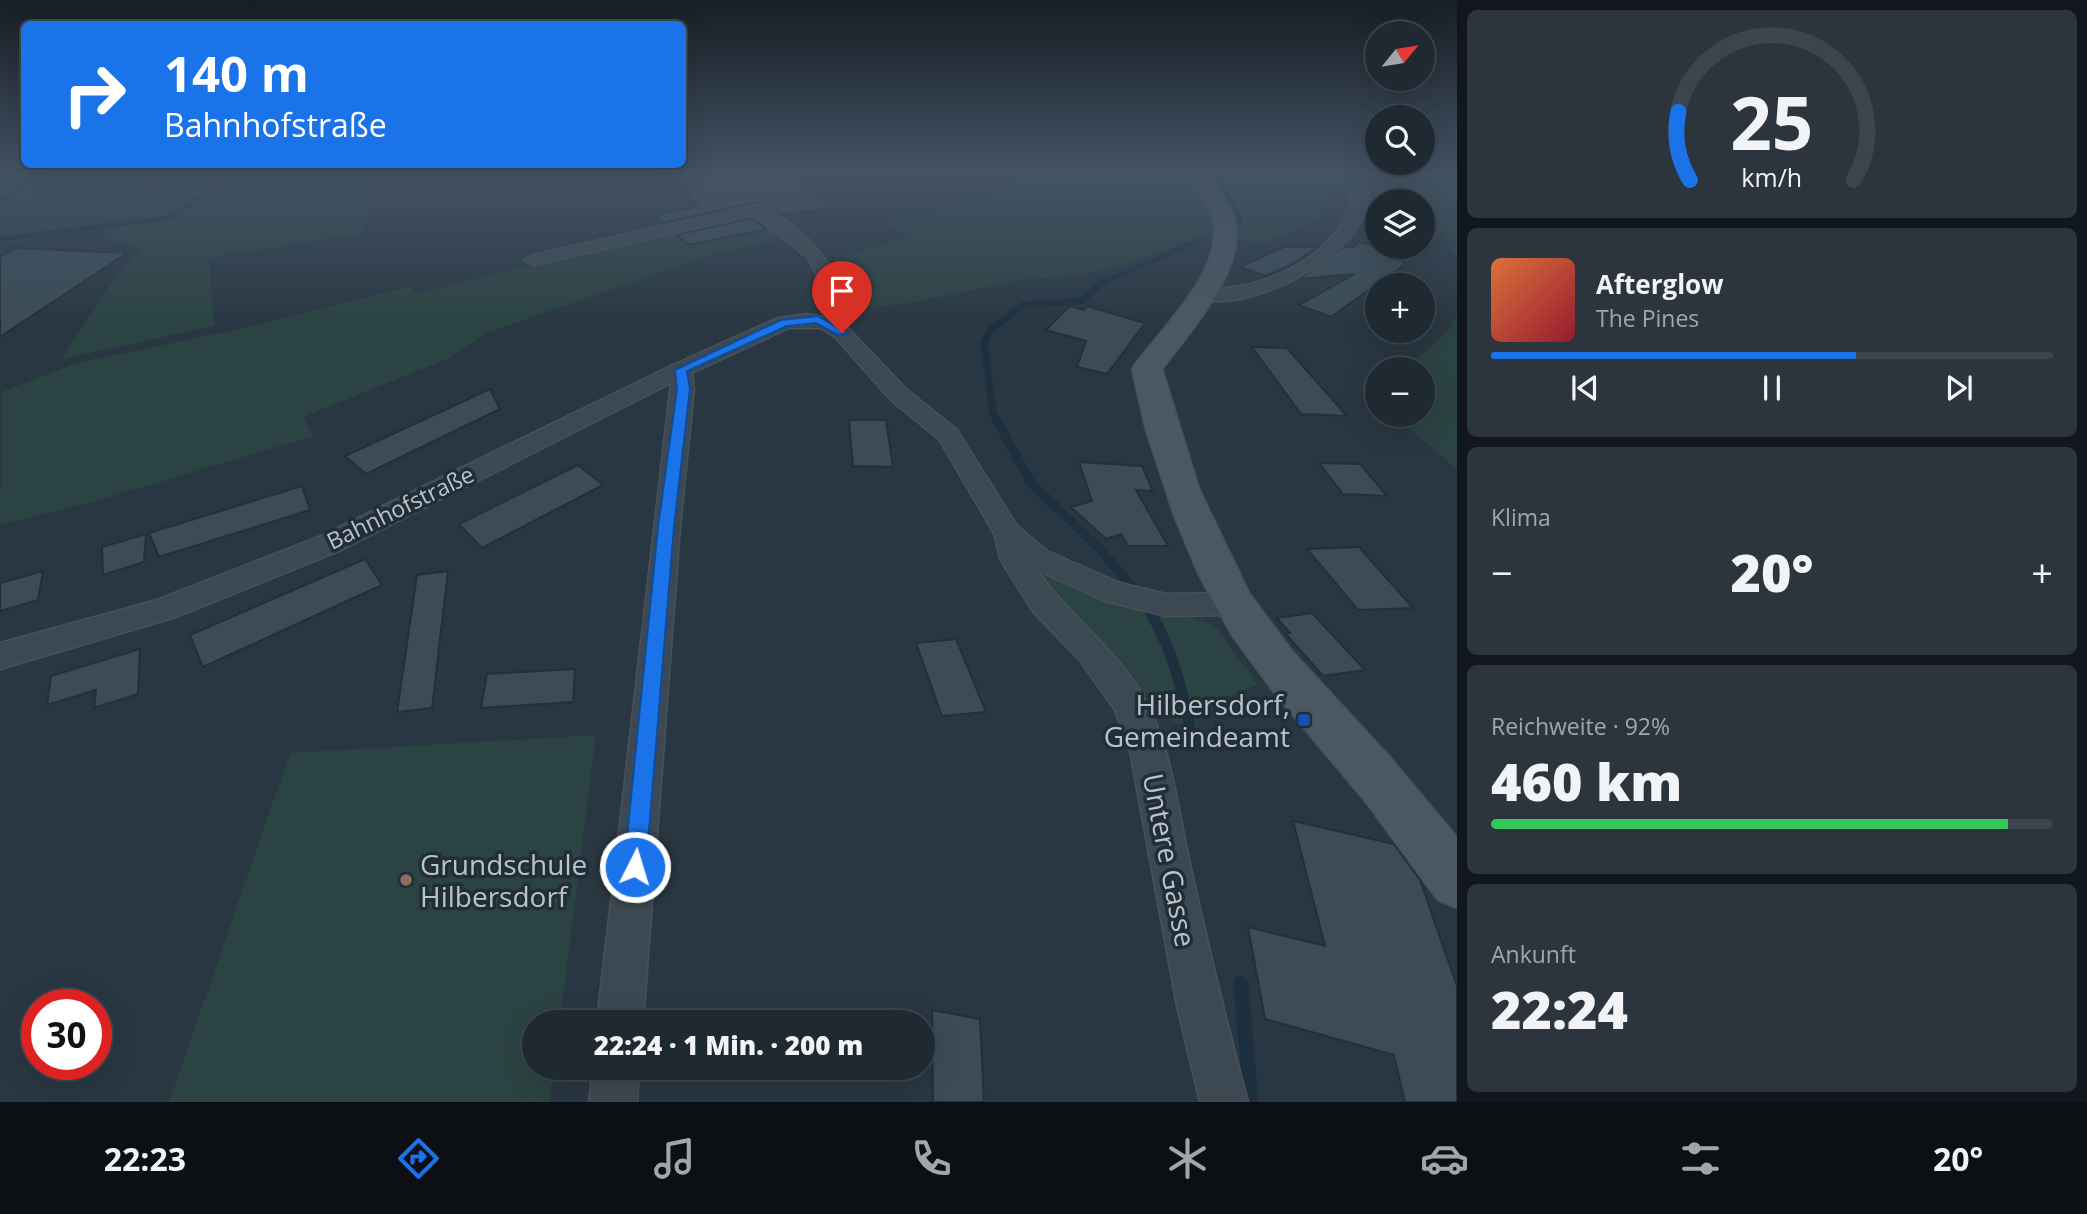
<!DOCTYPE html>
<html lang="de">
<meta charset="utf-8">
<style>
:root{--surface:#1f2932;--page:#2c353e;--text:#f1f3f6;--muted:#a1a6ac;--line:#3c454d;--accent:#1a73e8}
body{margin:0;font-family:"Open Sans",sans-serif;background:var(--page);color:var(--text);height:100vh;display:flex;flex-direction:column;font-size:26px;white-space:nowrap}
*{box-sizing:border-box;margin:0}
p{font-size:23px;color:var(--muted)}
.icon{flex:none;width:38px;height:38px;fill:none;stroke:currentColor;stroke-width:2;stroke-linecap:round;stroke-linejoin:round}
.map{position:relative;flex:1;overflow:hidden}
.details{display:flex;flex-direction:column;gap:10px;padding:10px;background:#11171c;width:630px}
.details>*{flex:none}
.guide{position:absolute;left:21px;top:21px;width:665px;height:147px;border-radius:10px;box-shadow:0 7px 28px #0002,0 0 0 2px var(--line);background:#1a73e8;color:#fff;overflow:hidden}
.needle{width:46px;rotate:60deg}
.fabs{position:absolute;left:1365px;top:21px;display:grid;gap:14px}
.fabs a{display:grid;place-items:center;width:70px;height:70px;border-radius:50%;background:var(--surface);box-shadow:0 7px 28px #0002,0 0 0 2px var(--line);font-size:35px}
.speed{position:absolute;left:21px;top:989px;display:flex;gap:14px;font-size:35px;font-weight:700;text-align:center}
.speed>*{display:grid;place-content:center;width:91px;height:91px;border-radius:50%;background:var(--surface);box-shadow:0 7px 28px #0002,0 0 0 2px var(--line);line-height:1}
.speed .limit{border:10px solid #d22;background:#fff;color:#111}
.pin{position:absolute;display:grid;place-items:center;width:60px;height:60px;color:#fff;margin:-72px -30px;border-radius:50% 50% 50% 0;rotate:-45deg;box-shadow:0 0 7px #0007}
.pin .icon{rotate:45deg}
.me{position:absolute;width:77px;margin:-38px;rotate:5deg;stroke-linejoin:round;filter:drop-shadow(0 0 5px #0008)}
.turn{display:flex;align-items:center;gap:24px;height:147px;padding:0 28px;font-size:32px}
.turn .icon{width:91px;height:91px;stroke-width:2.5}
.turn b{display:block;font-size:49px;line-height:60px}
.big{font-size:52px;font-weight:800;line-height:1.1}
.details .card{flex:1;display:flex;flex-direction:column;justify-content:center;gap:10px;min-width:0;padding:0 24px;border-radius:10px;background:var(--page)}
.details .dial{align-items:center;gap:0}
.dial svg{height:182px;overflow:visible;fill:none;stroke:var(--line);stroke-width:7;stroke-linecap:round;text-anchor:middle}
.dial text{fill:var(--text);stroke:none}
.song{display:flex;align-items:center;gap:21px}
.cover{width:84px;height:84px;border-radius:10px;background:linear-gradient(135deg,hsl(20 70% 55%),hsl(350 70% 35%))}
.played{height:7px;border-radius:4px;background:linear-gradient(90deg,var(--accent) 65%,var(--line) 65%)}
.keys{display:flex;justify-content:space-around;direction:ltr}
.heat{display:flex;justify-content:space-between;align-items:center;font-size:38px;direction:ltr}
.charge{height:10px;border-radius:5px;background:linear-gradient(90deg,#34c759 92%,var(--line) 0)}
.trip{position:absolute;left:522px;top:1010px;width:413px;height:70px;border-radius:35px;background:var(--surface);box-shadow:0 7px 28px #0002,0 0 0 2px var(--line);font-weight:800;line-height:70px;text-align:center}
.tabs{display:flex;height:112px;justify-content:space-around;align-items:center;background:#0c1014;color:var(--muted)}
.tabs .icon{width:49px;height:49px}
.tabs .current{color:var(--accent)}
.tabs b{font-size:32px;color:var(--text)}
main{display:flex;flex:1;min-height:0}
.map>svg:first-child{display:block}
.green{fill:#2b4342}
.lines{fill:none;stroke-linecap:round;stroke-linejoin:round}
.stream-far4{stroke:#1c3040;stroke-width:5}
.stream-far3{stroke:#1c3040;stroke-width:7}
.stream-far2{stroke:#1c3040;stroke-width:9}
.stream-far1{stroke:#1c3040;stroke-width:11}
.stream{stroke:#1c3040;stroke-width:15}
.building{fill:#3b4c57;stroke:#233039;stroke-width:2}
.street-casing{stroke:#46525b;stroke-width:3}
.secondary-casing{stroke:#46525b;stroke-width:3}
.street{fill:#3d4952;fill-rule:evenodd}
.secondary{fill:#4b5864;fill-rule:evenodd}
.route{fill:#1a73e8;stroke:#114b97;stroke-width:2}
.transit-dot{fill:#1a4fb4;stroke:#212e37;stroke-width:2.5}
.education-dot{fill:#8d6e63;stroke:#212e37;stroke-width:2.5}
.labels{text-anchor:middle;dominant-baseline:central;stroke-width:7;stroke-linejoin:round;paint-order:stroke}
.street-label{font-size:23px;fill:#bac3cb;stroke:#212e37}
.near-poi-label{font-size:28px;fill:#bac3cb;stroke:#212e37;text-anchor:end}
.near-street-label{font-size:28px;fill:#bac3cb;stroke:#212e37}
</style>
<main>
<div class="map">
<svg width="1457" height="1102" viewBox="0 0 1457 1102">
<rect width="100%" height="100%" fill="#293742"/>
<path class="green" d="M 0,174 L 376,174 L 363,233 L 209,258 L 214,326 L 62,359 L 111,283 L 141,249 L 103,238 L 100,227 L 0,243 Z
M 1021,174 L 1457,174 L 1457,254 L 1423,215 L 1423,201 L 1377,202 L 1330,190 L 1318,219 L 1266,243 L 1209,236 L 1100,271 L 1068,277 L 1025,279 L 910,303 L 855,309 L 849,279 L 833,259 L 910,237 L 887,224 L 1010,191 Z
M 758,214 L 791,238 L 709,255 L 484,334 L 445,360 L 303,417 L 314,436 L 90,503 L 0,525 L 2,392 L 76,363 L 245,328 L 411,286 L 417,294 L 549,260 Z
M 1457,312 L 1457,469 L 1393,415 L 1423,415 L 1423,369 L 1407,369 L 1451,328 Z
M 1039,571 L 1095,594 L 1188,616 L 1215,626 L 1258,685 L 1194,708 L 1199,733 L 1170,720 L 1118,671 L 1037,579 Z
M 596,735 L 560,1022 L 534,1022 L 534,1068 L 554,1068 L 549,1102 L 169,1102 L 290,753 Z"/>
<g class="lines">
<path class="stream-far4" d="M 147,174 L 146,191 L 150,194 L 180,193
M 1210,174 L 1234,203 L 1240,222
M 0,200 L 42,174
M 0,239 L 168,218 L 232,177
M 1102,283 L 1202,239"/>
<path class="stream-far3" d="M 997,421 L 993,413 L 984,343 L 991,329 L 1023,305 L 1081,301 L 1104,281"/>
<path class="stream-far2" d="M 996,419 L 1031,483 L 1099,548 L 1140,596"/>
<path class="stream-far1" d="M 1139,594 C 1170,640 1179,677 1191,730"/>
<path class="stream" d="M 1241,983 L 1251,1102"/>
</g>
<path class="building" d="M 673,174 L 798,174 L 830,209 L 782,214 L 756,202 L 664,223 L 654,215 L 699,206 Z
M 751,218 L 766,229 L 689,245 L 677,235 Z
M 1359,242 L 1396,251 L 1405,264 L 1331,317 L 1299,305 L 1355,274 L 1300,279 L 1343,247 L 1354,247 Z
M 1284,247 L 1318,247 L 1289,266 L 1265,276 L 1240,267 Z
M 16,248 L 127,253 L 0,337 L 0,257 Z
M 1070,306 L 1084,310 L 1087,306 L 1145,323 L 1107,374 L 1077,367 L 1086,341 L 1046,330 Z
M 1252,347 L 1287,348 L 1347,416 L 1301,414 Z
M 490,389 L 500,409 L 366,474 L 345,456 Z
M 849,420 L 886,420 L 893,467 L 853,466 Z
M 1079,462 L 1142,466 L 1153,491 L 1136,490 L 1168,546 L 1128,546 L 1121,534 L 1106,539 L 1071,507 L 1092,501 Z
M 1319,463 L 1360,464 L 1387,496 L 1343,494 Z
M 578,465 L 603,485 L 482,548 L 459,524 Z
M 302,486 L 310,510 L 159,557 L 149,533 Z
M 146,534 L 144,562 L 103,575 L 102,547 Z
M 1359,547 L 1413,608 L 1358,610 L 1307,549 Z
M 365,559 L 382,585 L 203,667 L 190,635 Z
M 43,571 L 38,600 L 0,611 L 0,583 Z
M 448,571 L 432,708 L 397,712 L 417,575 Z
M 1312,613 L 1365,670 L 1323,676 L 1285,633 L 1290,633 L 1277,618 Z
M 956,639 L 962,654 L 986,712 L 942,716 L 916,643 Z
M 140,649 L 138,694 L 94,708 L 96,690 L 47,705 L 51,676 Z
M 575,669 L 573,702 L 481,708 L 487,674 Z
M 1293,821 L 1394,844 L 1420,880 L 1457,986 L 1457,1102 L 1405,1102 L 1394,1055 L 1265,1019 L 1248,927 L 1325,946 Z
M 932,1010 L 980,1019 L 984,1102 L 933,1102 Z"/>
<g class="lines">
<g class="street-casing">
<path id="street" d="M 1352,174 L 1366,174 C 1368,189 1370,203 1363,217 C 1340,265 1250,312 1197,299 L 1195,295 L 1197,291 C 1215,287 1234,289 1251,284 C 1304,269 1358,233 1352,174 Z
M 757,205 C 791,214 833,261 843,293 L 841,297 L 827,297 L 808,258 L 754,215 L 533,265 L 524,260 L 533,255 Z
M 807,314 L 834,319 L 849,329 L 907,390 L 957,430 L 1017,526 L 1047,551 L 1120,583 L 1166,594 L 1235,593 L 1246,596 L 1250,604 L 1246,612 L 1235,615 L 1166,616 L 1105,601 L 1037,570 C 1068,615 1115,648 1143,696 C 1171,744 1177,805 1189,859 C 1207,941 1226,1021 1248,1102 L 1200,1102 L 1177,1006 L 1130,751 L 1115,710 L 1078,658 L 1034,613 L 1000,559 L 995,535 L 939,439 L 891,400 L 835,337 L 821,328 L 789,328 L 692,373 L 694,389 L 680,527 L 643,1022 L 597,1022 L 671,383 L 341,550 L 176,617 L 0,669 L 0,643 L 157,600 L 321,536 L 673,365 L 778,318 Z
M 593,1068 L 639,1068 L 637,1102 L 589,1102 Z"/>
</g>
<g class="secondary-casing">
<path id="secondary" d="M 1186,174 L 1207,174 C 1219,189 1234,207 1236,226 C 1242,274 1189,334 1162,369 L 1199,489 L 1249,593 L 1292,651 L 1388,755 L 1457,837 L 1457,908 L 1438,900 L 1366,802 L 1276,695 L 1232,635 L 1199,575 L 1175,518 L 1146,430 L 1132,369 C 1158,331 1225,271 1213,221 C 1208,202 1197,189 1186,174 Z"/>
</g>
<use href="#street" class="street"/>
<use href="#secondary" class="secondary"/>
</g>
<linearGradient id="sky" x2="0" y2="1"><stop stop-color="#171e24"/><stop offset="0.53" stop-color="#435365"/><stop offset="1" stop-color="#435365" stop-opacity="0"/></linearGradient>
<rect width="1457" height="328" fill="url(#sky)"/>
<path class="route" d="M 818,316 L 848,333 L 838,335 L 816,323 L 787,326 L 687,371 L 690,389 L 674,527 L 646,867 L 643,875 L 635,878 L 627,875 L 624,867 L 658,527 L 677,389 L 675,370 L 781,320 Z"/>
<rect class="transit-dot" x="1297" y="713" width="14" height="14" rx="3.5"/>
<circle class="education-dot" cx="406" cy="880" r="7"/>
<g class="labels">
<g class="street-label">
<text transform="translate(400 507) rotate(-26)">Bahnhofstraße</text>
</g>
<g class="near-poi-label">
<text x="1290" y="704">Hilbersdorf,<tspan x="1290" dy="32">Gemeindeamt</tspan></text>
<text x="420" y="864" text-anchor="start">Grundschule<tspan x="420" dy="32">Hilbersdorf</tspan></text>
</g>
<g class="near-street-label">
<text transform="translate(1170 860) rotate(79)">Untere Gasse</text>
</g>
</g>
</svg>
<div class="fabs">
<a><svg class="needle" viewBox="-14 -14 28 28"><path d="M0-13l5 13h-10z" fill="#e53935"/><path d="M0 13l5-13h-10z" fill="#a1a6ac"/></svg></a>
<a><svg class="icon" aria-label="search" viewBox="0 0 24 24"><circle cx="10" cy="10" r="6"/><path d="M15 15l6 6"/></svg></a>
<a><svg class="icon" aria-label="layers" viewBox="0 0 24 24"><path d="M12 4l9 5-9 5-9-5zM3 14l9 5 9-5"/></svg></a>
<a>+</a>
<a>−</a>
</div>
<div class="speed"><div class="limit">30</div></div>
<div class="pin" style="left:842px;top:333px;background:#d93025"><svg class="icon" aria-label="arrive" viewBox="0 0 24 24"><path d="M6 21V4h12l-3 4 3 4H6"/></svg></div>
<svg class="me" style="left:635px;top:867px" viewBox="-20 -20 40 40"><circle r="17" fill="#1a73e8" stroke="#fff" stroke-width="3"/><path d="M0-11L8 9 0 5-8 9z" fill="#fff"/></svg>
<div class="trip">22:24 · 1 Min. · 200 m</div>
<div class="guide">
<div class="turn"><svg class="icon" aria-label="right" viewBox="0 0 24 24"><path d="M7 20v-9h11M14 6l5 5-5 5"/></svg><div><b>140 m</b>Bahnhofstraße</div></div>
</div>
</div>
<section class="details">
<div class="card dial"><svg viewBox="0 0 100 80">
<path d="M14 69A42 42 0 1 1 86 69"/>
<path d="M14 69A42 42 0 0 1 9 39" stroke="#1a73e8"/>
<text x="50" y="56" font-size="32" font-weight="700">25</text>
<text x="50" y="72" font-size="11">km/h</text>
</svg></div>
<div class="card">
<div class="song"><i class="cover"></i><div><b>Afterglow</b><p>The Pines</p></div></div>
<div class="played"></div>
<div class="keys"><svg class="icon" aria-label="previous" viewBox="0 0 24 24"><path d="M18 5L8 12l10 7zM5 5v14"/></svg><svg class="icon" aria-label="pause" viewBox="0 0 24 24"><path d="M8 5v14M16 5v14"/></svg><svg class="icon" aria-label="next" viewBox="0 0 24 24"><path d="M6 5l10 7-10 7zM19 5v14"/></svg></div>
</div>
<div class="card"><p>Klima</p>
<div class="heat"><a>−</a><b class="big">20°</b><a>+</a></div>
</div>
<div class="card"><p>Reichweite · 92%</p><b class="big">460 km</b><div class="charge"></div></div>
<div class="card"><p>Ankunft</p><b class="big">22:24</b></div>
</section>
</main>
<nav class="tabs">
<b>22:23</b>
<svg class="icon current" aria-label="directions" viewBox="0 0 24 24"><path d="M12 3l9 9-9 9-9-9zM9 14v-3h6M13 9l2 2-2 2"/></svg>
<svg class="icon" aria-label="music" viewBox="0 0 24 24"><path d="M9 18V5l10-2v13"/><circle cx="6" cy="18" r="3"/><circle cx="16" cy="16" r="3"/></svg>
<svg class="icon" aria-label="phone" viewBox="0 0 24 24"><path d="M5 4h4l2 5-3 2q2 4 5 5l2-3 5 2v4C11 20 4 13 5 4z"/></svg>
<svg class="icon" aria-label="climate" viewBox="0 0 24 24"><path d="M12 3v18M4 7l16 10M4 17L20 7"/></svg>
<svg class="icon" aria-label="car" viewBox="0 0 24 24"><path d="M5 17H2v-5l4-1 3-4h7l3 4 3 1v5h-3M9 17h6M6 11h13"/><circle cx="7" cy="17" r="2"/><circle cx="17" cy="17" r="2"/></svg>
<svg class="icon" aria-label="filters" viewBox="0 0 24 24"><path d="M4 7h16M4 17h16"/><circle cx="9" cy="7" r="2"/><circle cx="15" cy="17" r="2"/></svg>
<b>20°</b>
</nav>
